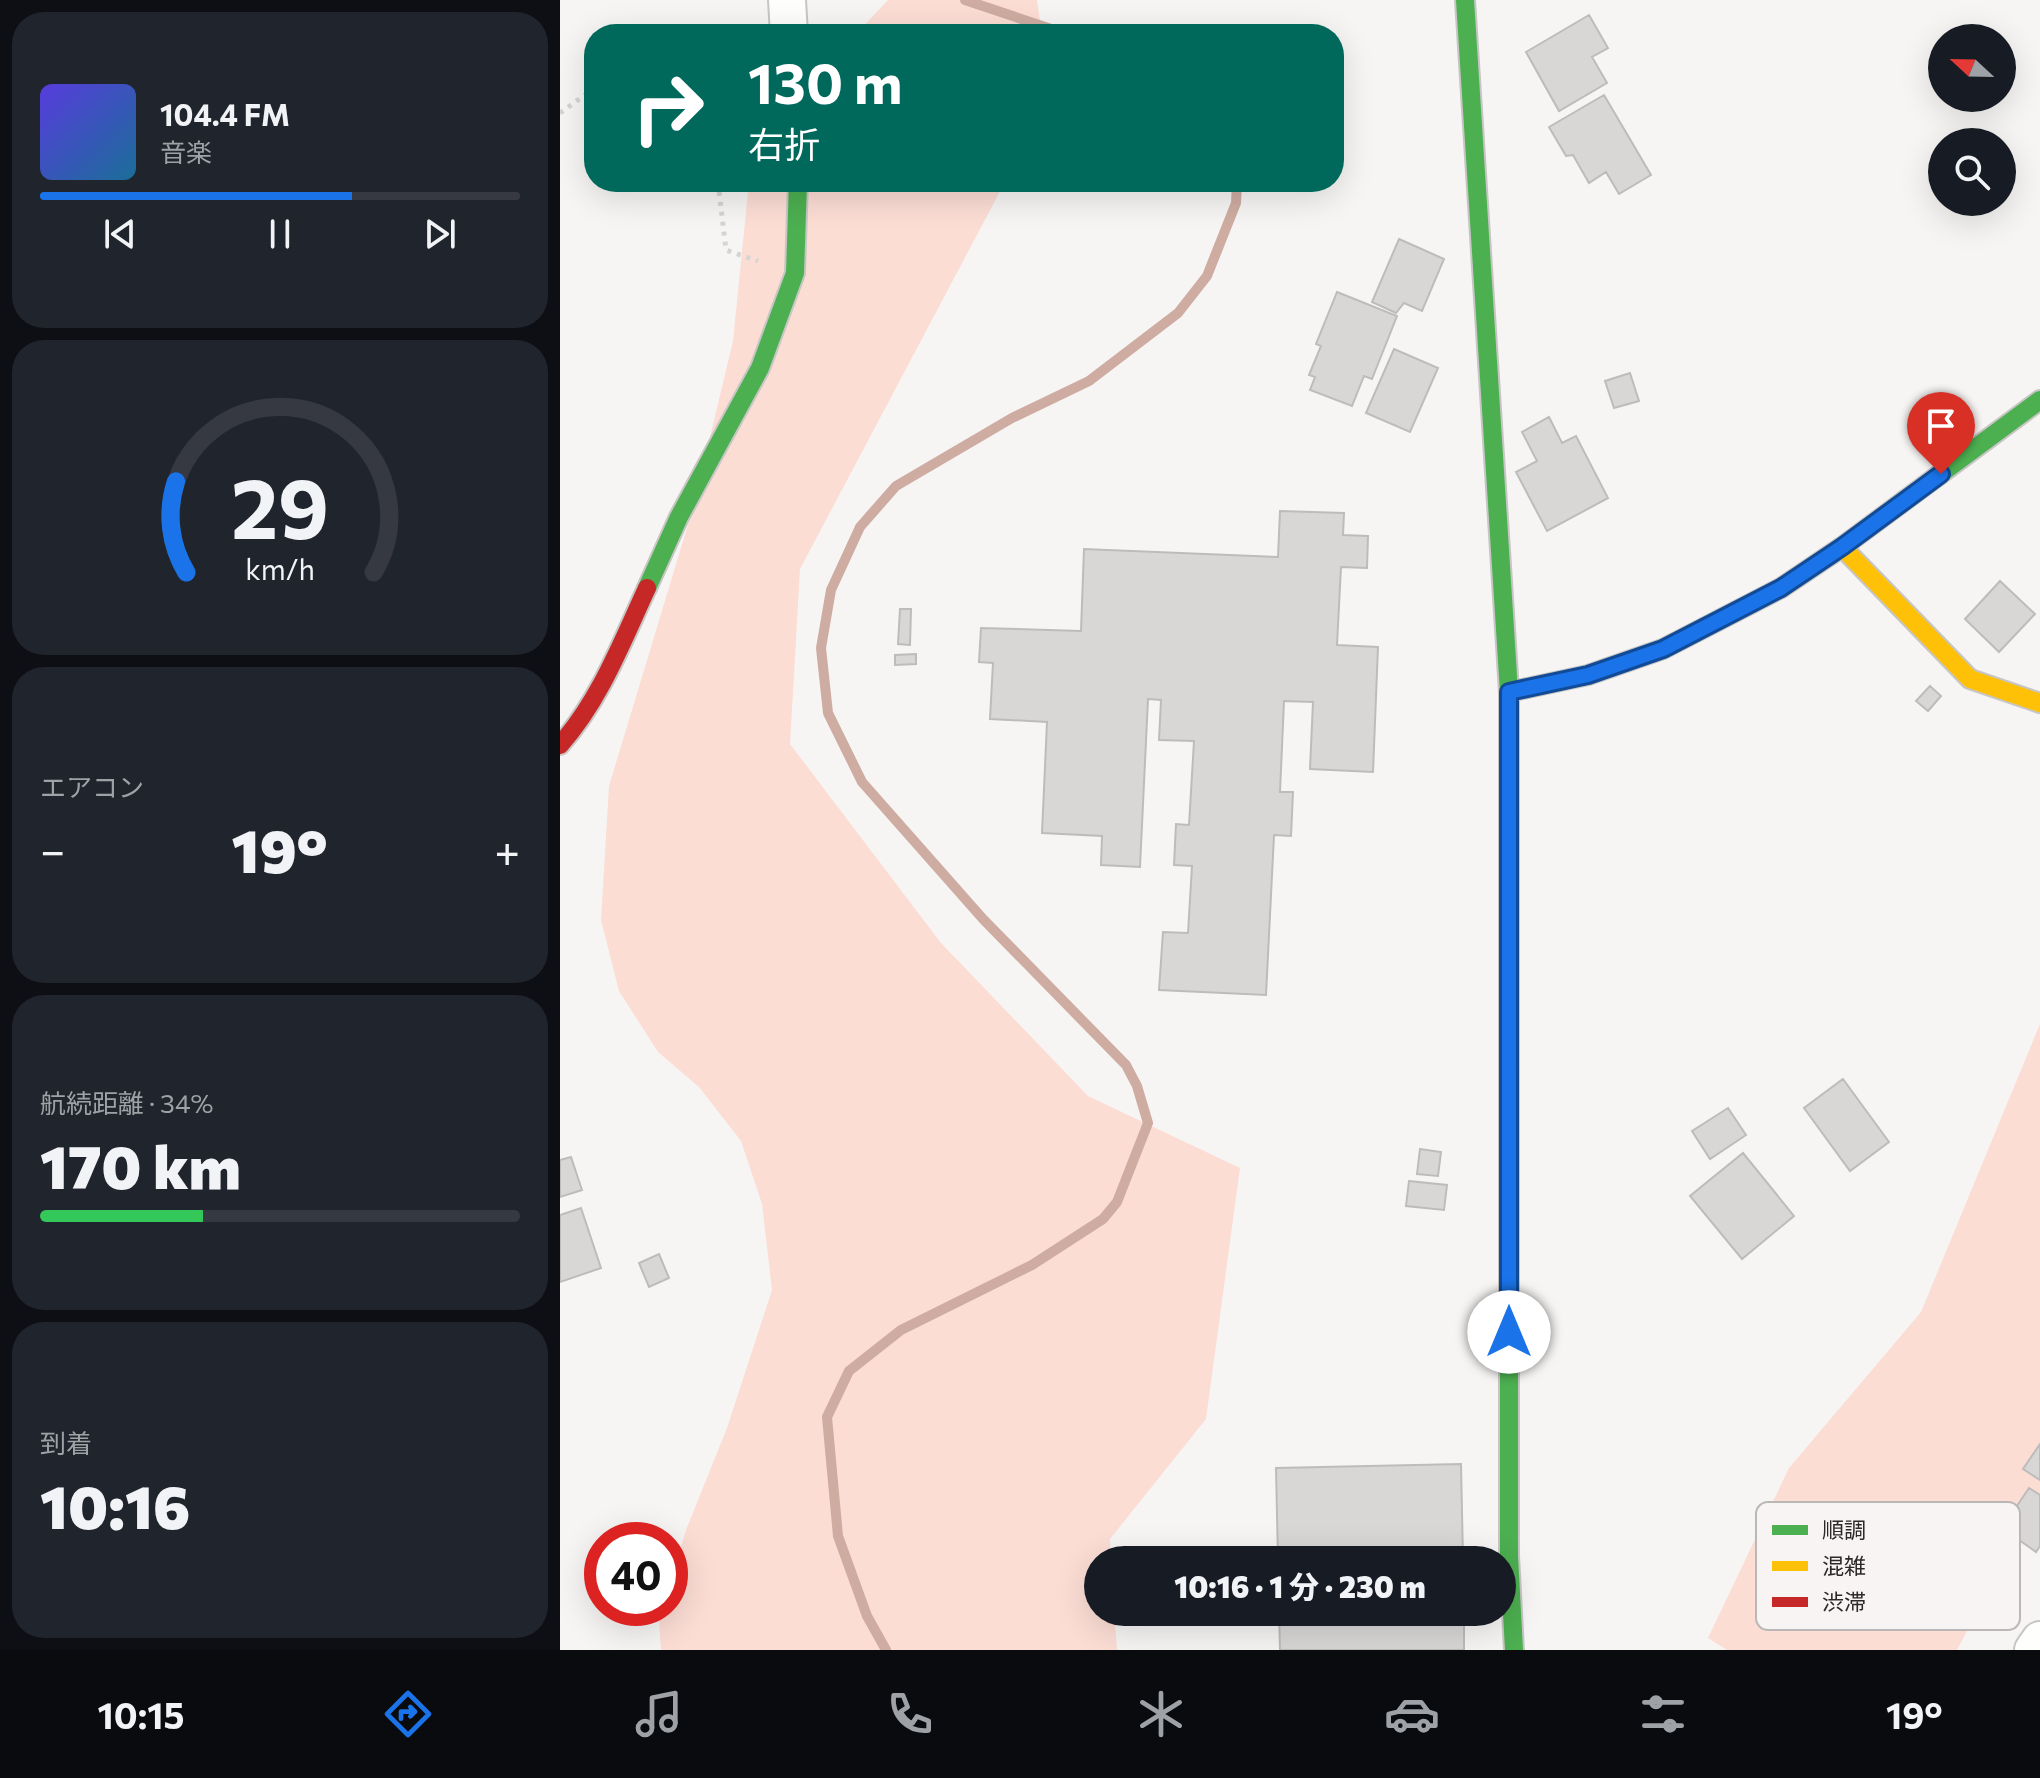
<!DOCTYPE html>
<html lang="ja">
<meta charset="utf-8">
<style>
:root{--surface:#171b24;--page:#20242c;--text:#f1f3f6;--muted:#9ea1a6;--line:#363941;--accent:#1a73e8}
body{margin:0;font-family:Commissioner,"Noto Sans JP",sans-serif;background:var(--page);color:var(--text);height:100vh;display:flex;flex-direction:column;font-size:30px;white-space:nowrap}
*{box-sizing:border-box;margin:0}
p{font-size:26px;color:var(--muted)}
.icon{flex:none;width:44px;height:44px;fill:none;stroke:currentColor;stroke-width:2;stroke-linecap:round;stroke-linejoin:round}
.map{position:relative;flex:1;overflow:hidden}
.side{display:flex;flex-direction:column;gap:12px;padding:12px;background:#0d0f14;width:560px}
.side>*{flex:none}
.hud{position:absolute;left:24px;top:24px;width:760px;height:168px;border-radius:32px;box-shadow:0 8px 32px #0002;background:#00695c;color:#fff;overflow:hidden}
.needle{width:52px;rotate:292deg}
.controls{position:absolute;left:1368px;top:24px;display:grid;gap:16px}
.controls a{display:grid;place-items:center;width:88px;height:88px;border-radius:50%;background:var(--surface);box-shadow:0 8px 32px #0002;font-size:40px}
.speed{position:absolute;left:24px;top:1522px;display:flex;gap:16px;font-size:40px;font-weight:700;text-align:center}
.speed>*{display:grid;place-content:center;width:104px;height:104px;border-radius:50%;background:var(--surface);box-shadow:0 8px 32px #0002;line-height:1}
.speed .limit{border:12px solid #d22;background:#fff;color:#111}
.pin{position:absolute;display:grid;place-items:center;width:68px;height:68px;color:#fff;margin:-82px -34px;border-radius:50% 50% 50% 0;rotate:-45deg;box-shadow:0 0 8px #0007}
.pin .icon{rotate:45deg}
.me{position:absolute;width:88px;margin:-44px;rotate:0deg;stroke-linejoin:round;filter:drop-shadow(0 0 6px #0008)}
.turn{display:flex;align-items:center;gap:28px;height:168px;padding:0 32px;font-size:36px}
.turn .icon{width:104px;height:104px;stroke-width:2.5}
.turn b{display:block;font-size:56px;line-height:68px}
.big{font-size:60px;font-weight:800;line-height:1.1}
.side .tile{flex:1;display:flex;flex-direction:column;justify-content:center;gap:12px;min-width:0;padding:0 28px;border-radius:32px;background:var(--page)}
.side .dial{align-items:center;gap:0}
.dial svg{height:208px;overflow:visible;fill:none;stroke:var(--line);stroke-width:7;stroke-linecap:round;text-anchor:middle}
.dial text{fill:var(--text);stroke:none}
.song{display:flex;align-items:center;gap:24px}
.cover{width:96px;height:96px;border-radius:12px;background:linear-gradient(135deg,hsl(250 70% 55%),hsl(200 70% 35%))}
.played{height:8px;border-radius:4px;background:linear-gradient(90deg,var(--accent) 65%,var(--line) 65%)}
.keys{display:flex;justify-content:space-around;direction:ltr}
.heat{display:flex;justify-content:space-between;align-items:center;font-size:44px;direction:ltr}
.charge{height:12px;border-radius:6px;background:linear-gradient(90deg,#34c759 34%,var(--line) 0)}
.trip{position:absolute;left:524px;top:1546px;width:432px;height:80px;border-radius:40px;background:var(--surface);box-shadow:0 8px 32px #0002;font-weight:800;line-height:80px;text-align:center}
.tabs{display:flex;height:128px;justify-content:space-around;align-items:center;background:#090b0e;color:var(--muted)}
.tabs .icon{width:56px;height:56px}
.tabs .current{color:var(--accent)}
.tabs b{font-size:36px;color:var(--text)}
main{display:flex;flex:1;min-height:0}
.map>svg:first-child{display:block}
.green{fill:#fbddd4}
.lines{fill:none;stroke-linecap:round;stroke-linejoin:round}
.stream{stroke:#ceaca1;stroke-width:10}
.building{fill:#d9d7d6;stroke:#bdbcbb;stroke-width:2}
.street-casing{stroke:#c7c6c5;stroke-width:40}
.fast-casing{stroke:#c7c6c5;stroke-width:22}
.slow-casing{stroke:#c7c6c5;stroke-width:22}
.jam-casing{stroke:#c7c6c5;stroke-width:22}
.path{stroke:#d5d4d4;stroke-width:5;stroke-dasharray:4 6;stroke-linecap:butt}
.street{stroke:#fefefd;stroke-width:36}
.fast{stroke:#4caf50;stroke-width:18}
.slow{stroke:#ffc107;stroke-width:18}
.jam{stroke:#c62828;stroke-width:18}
.route-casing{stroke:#114b97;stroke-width:20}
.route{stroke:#1a73e8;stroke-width:14}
.key{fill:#f8f4f3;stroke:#bab7b6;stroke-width:2}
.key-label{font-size:22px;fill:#2b2929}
</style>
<main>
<section class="side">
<div class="tile">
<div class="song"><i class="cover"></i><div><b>104.4 FM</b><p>音楽</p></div></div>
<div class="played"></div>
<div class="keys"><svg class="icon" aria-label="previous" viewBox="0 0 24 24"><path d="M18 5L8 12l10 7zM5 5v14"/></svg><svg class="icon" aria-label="pause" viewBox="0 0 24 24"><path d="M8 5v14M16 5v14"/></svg><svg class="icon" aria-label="next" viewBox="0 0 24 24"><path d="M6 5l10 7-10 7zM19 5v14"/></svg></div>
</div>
<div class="tile dial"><svg viewBox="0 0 100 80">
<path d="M14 69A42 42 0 1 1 86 69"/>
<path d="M14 69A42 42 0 0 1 10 34" stroke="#1a73e8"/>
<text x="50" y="56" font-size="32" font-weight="700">29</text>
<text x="50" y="72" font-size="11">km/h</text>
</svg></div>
<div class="tile"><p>エアコン</p>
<div class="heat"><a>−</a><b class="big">19°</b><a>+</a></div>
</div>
<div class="tile"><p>航続距離 · 34%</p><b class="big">170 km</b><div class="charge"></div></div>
<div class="tile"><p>到着</p><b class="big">10:16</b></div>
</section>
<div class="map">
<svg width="1480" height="1650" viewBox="0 0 1480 1650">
<rect width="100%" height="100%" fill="#f7f5f4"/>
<path class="green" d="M 328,0 L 477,0 L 482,34 L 296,34 Z
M 189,182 L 445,182 L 240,569 L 230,744 L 381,943 L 528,1096 L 680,1168 L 646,1419 L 550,1539 L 551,1560 L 538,1560 L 538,1612 L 554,1612 L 557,1650 L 101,1650 L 99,1620 L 102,1608 L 110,1608 L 110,1582 L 126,1530 L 167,1428 L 212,1290 L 202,1204 L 181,1141 L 139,1087 L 98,1052 L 59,991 L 41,920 L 49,786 L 133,508 L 173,341 Z
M 1480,1024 L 1480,1494 L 1397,1650 L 1167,1650 L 1148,1638 L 1229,1468 L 1361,1312 Z"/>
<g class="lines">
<path class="stream" d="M 405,0 L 506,34
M 326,1650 L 307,1616 L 278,1536 L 267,1417 L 289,1371 L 341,1330 L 472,1265 L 543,1219 L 557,1202 L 588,1123 L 577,1086 L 566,1065 L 423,919 L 302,782 L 268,713 L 261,648 L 271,590 L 300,527 L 336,486 L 452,418 L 529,381 L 618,313 L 647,276 L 676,203 L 677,182"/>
</g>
<path class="building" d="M 1029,15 L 1048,48 L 1032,57 L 1047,83 L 999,111 L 966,52 Z
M 1044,95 L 1091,175 L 1059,194 L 1046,172 L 1029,183 L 1013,155 L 1006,156 L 989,127 Z
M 839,239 L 884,259 L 862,311 L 844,303 L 836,313 L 812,302 Z
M 777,292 L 837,316 L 812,379 L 804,376 L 792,406 L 750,390 L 755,377 L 749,375 L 761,346 L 756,344 Z
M 834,349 L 878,368 L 850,432 L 806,413 Z
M 1070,373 L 1079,401 L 1054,408 L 1045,381 Z
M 989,417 L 1002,443 L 1016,436 L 1048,498 L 987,531 L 956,472 L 977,461 L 962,432 Z
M 720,511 L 784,513 L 783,535 L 808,536 L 807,568 L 781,567 L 777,645 L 818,647 L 813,772 L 750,769 L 753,702 L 724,701 L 720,792 L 733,792 L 731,836 L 714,835 L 706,995 L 599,990 L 603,932 L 628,933 L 632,866 L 614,865 L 616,824 L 629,825 L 634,741 L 599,740 L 601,700 L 588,699 L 580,867 L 541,865 L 542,836 L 482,833 L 487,722 L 430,719 L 433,663 L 419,662 L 421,628 L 521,631 L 524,549 L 718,557 Z
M 1440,581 L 1475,614 L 1439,652 L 1405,619 Z
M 340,609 L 351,609 L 350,645 L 338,644 Z
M 356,654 L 356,664 L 335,665 L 335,655 Z
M 1370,686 L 1381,696 L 1368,711 L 1356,701 Z
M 1283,1079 L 1329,1142 L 1290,1171 L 1244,1108 Z
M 1168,1108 L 1186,1135 L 1150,1159 L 1132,1131 Z
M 860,1149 L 881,1152 L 878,1176 L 857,1174 Z
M 1183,1153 L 1234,1216 L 1182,1259 L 1130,1196 Z
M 11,1157 L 22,1190 L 0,1197 L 0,1160 Z
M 849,1181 L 887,1185 L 884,1210 L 846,1206 Z
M 21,1208 L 41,1268 L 0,1282 L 0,1215 Z
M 99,1254 L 109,1278 L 89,1287 L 79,1263 Z
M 1480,1444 L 1480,1480 L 1463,1469 Z
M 901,1464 L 903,1560 L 718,1560 L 716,1468 Z
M 1469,1488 L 1480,1495 L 1480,1546 L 1476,1552 L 1442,1528 Z
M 719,1612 L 904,1612 L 904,1650 L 720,1650 Z"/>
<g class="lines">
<g class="street-casing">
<path id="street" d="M 227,0 L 229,34
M 1473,1650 L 1480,1640"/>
</g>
<g class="fast-casing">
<path id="fast" d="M 905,0 L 949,692 L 949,813
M 87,588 L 119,517 L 200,368 L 235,273 L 238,182
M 949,692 L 1028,675 L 1103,649 L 1221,588 L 1282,547 L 1480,400
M 949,1068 L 949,1556 L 954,1650"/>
</g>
<g class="slow-casing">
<path id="slow" d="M 1282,547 L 1410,679 L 1480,703"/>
</g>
<g class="jam-casing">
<path id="jam" d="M 0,745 C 40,700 62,642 87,588
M 949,813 L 949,1068"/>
</g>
<path class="path" d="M 0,113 L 25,95 L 34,96
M 158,182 L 166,250 L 198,261"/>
<use href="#street" class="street"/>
<use href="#fast" class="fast"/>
<use href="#slow" class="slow"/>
<use href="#jam" class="jam"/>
</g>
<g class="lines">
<g class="route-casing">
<path id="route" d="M 949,1332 L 949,692 L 1028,675 L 1103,649 L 1221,588 L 1282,547 L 1381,474"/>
</g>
<use href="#route" class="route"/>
</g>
<rect x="1196" y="1502" width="264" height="128" rx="12" class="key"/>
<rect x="1212" y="1525" width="36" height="10" fill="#4caf50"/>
<rect x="1212" y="1561" width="36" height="10" fill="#ffc107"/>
<rect x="1212" y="1597" width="36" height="10" fill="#c62828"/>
<g class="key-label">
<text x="1262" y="1538">順調</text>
<text x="1262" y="1574">混雑</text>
<text x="1262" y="1610">渋滞</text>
</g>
</svg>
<div class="controls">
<a><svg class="needle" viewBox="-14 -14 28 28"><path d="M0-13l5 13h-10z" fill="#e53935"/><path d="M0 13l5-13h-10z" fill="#9ea1a6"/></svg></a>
<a><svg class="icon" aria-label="search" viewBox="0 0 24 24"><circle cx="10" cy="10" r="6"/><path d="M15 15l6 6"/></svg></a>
</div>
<div class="speed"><div class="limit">40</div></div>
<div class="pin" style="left:1381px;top:474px;background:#d93025"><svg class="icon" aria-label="arrive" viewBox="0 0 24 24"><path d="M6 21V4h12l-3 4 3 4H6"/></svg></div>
<svg class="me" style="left:949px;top:1332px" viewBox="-20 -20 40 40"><circle r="19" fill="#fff"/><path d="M0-13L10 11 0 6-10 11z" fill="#1a73e8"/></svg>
<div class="trip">10:16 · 1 分 · 230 m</div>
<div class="hud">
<div class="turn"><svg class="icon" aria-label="right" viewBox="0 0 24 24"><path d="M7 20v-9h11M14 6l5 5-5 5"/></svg><div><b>130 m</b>右折</div></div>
</div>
</div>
</main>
<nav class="tabs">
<b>10:15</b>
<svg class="icon current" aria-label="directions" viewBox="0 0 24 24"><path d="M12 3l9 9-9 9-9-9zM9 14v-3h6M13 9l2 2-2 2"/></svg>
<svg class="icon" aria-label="music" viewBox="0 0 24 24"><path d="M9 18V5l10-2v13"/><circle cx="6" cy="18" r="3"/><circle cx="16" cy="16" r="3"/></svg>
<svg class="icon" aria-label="phone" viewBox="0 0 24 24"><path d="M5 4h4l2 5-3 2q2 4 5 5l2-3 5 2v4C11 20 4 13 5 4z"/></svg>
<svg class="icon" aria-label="climate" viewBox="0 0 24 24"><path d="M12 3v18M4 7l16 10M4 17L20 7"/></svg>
<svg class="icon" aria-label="car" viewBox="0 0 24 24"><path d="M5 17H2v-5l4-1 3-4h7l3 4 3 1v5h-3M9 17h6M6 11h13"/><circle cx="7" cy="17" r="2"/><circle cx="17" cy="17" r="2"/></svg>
<svg class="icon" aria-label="filters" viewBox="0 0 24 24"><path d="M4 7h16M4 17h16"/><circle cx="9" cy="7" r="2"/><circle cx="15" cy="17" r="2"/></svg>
<b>19°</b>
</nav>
